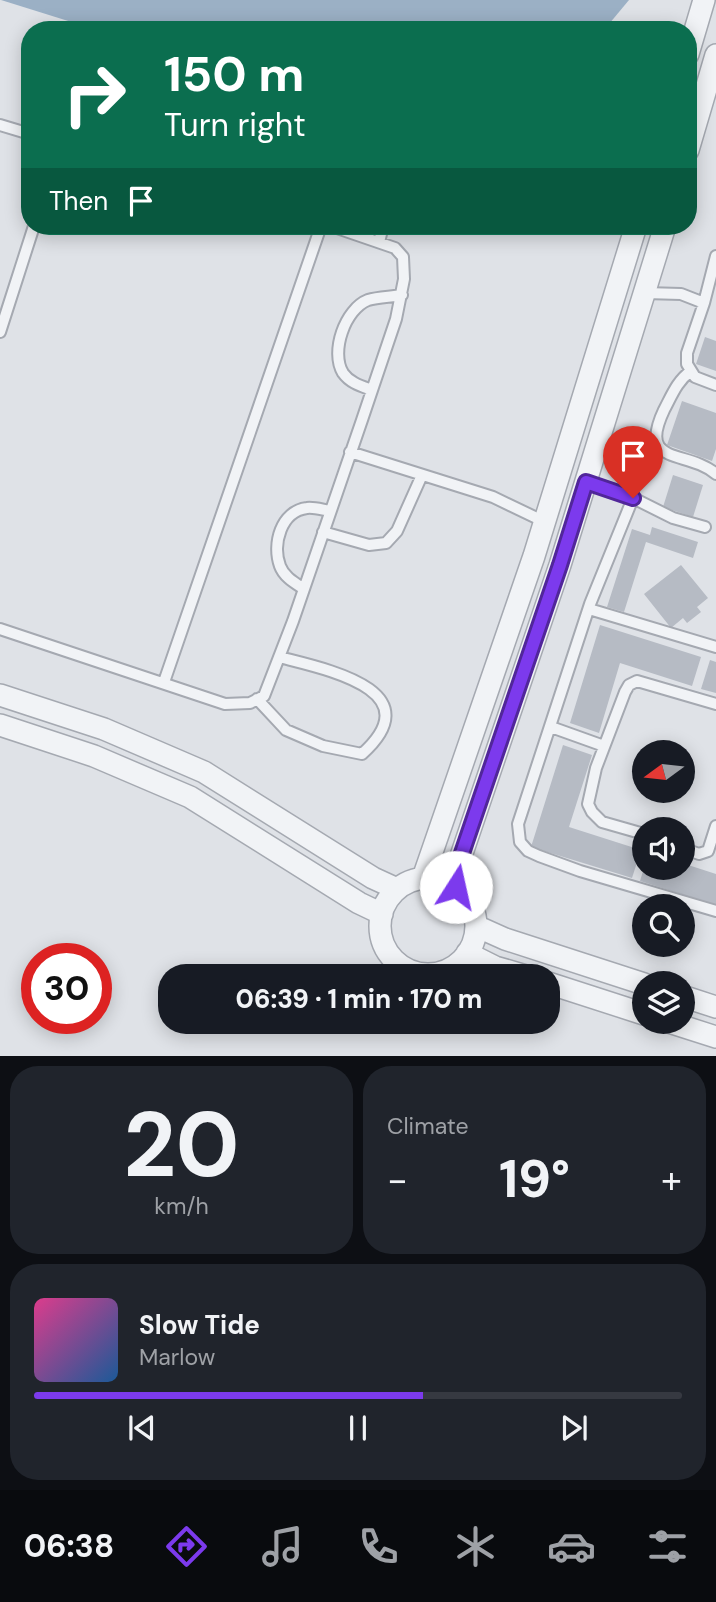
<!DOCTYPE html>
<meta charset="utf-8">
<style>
:root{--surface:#171b24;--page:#20242c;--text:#f1f3f6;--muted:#9ea1a6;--line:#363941;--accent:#7c3aed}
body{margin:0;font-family:"DM Sans",sans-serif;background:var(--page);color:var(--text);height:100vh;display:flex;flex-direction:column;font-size:26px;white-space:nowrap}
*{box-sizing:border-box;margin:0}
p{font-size:23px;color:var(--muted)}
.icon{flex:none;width:38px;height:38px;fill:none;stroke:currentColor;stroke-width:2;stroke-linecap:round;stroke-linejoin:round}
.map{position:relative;height:1056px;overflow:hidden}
.details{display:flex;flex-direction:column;gap:10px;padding:10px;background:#0d0f14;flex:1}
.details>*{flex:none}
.banner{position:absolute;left:21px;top:21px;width:676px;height:214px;border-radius:28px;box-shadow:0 4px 18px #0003;background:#0b6e4f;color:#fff;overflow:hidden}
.needle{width:46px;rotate:255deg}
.buttons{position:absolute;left:632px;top:740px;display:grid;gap:14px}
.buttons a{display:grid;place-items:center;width:63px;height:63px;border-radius:50%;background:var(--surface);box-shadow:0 4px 18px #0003;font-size:35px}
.speed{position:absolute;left:21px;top:943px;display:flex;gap:14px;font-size:35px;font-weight:700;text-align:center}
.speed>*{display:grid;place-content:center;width:91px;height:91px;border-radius:50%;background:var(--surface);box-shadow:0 4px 18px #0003;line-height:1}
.speed .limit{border:10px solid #d22;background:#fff;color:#111}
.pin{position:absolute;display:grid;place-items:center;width:60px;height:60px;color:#fff;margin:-72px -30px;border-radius:50% 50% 50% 0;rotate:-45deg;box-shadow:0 0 7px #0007}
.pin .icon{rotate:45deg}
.me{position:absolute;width:77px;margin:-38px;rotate:10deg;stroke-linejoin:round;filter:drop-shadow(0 0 5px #0008)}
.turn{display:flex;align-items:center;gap:24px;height:147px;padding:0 28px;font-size:32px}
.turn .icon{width:91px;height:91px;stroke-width:2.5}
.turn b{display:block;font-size:49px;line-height:60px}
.then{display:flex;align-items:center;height:66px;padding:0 28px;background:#0003;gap:14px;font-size:26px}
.big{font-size:52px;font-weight:800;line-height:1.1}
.details .card{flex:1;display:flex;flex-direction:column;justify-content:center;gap:10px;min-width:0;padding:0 24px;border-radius:28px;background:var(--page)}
.details .dial{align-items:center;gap:0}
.dial b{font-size:91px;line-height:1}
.song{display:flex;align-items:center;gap:21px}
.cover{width:84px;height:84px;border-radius:10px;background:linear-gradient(135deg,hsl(330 70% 55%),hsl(210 70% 35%))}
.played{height:7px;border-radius:4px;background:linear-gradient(90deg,var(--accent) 60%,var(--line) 60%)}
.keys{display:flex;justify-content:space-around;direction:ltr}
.heat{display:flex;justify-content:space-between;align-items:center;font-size:38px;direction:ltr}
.details .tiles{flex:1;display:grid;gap:10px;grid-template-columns:1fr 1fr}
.card:last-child{grid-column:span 2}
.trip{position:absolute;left:158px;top:964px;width:402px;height:70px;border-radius:28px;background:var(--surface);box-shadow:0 4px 18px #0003;font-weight:800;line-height:70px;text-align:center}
.menu{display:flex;height:112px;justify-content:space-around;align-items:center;background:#090b0e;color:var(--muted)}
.menu .icon{width:49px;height:49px}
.menu .selected{color:var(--accent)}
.menu b{font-size:32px;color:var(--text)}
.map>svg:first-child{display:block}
.water{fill:#9bb0c5}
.building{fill:#b6bbc4}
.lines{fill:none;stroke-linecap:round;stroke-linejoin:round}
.service-casing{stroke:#a5a9b1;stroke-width:14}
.minor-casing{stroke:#a5a9b1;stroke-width:24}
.service{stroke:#f1f3f6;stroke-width:10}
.minor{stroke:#f1f3f6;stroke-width:21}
.route-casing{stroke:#51269a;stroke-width:18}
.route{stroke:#7c3aed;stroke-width:12}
</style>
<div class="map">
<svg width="716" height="1056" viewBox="0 0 716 1056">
<rect width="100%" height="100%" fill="#dfe2e7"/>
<path class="water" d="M 1,0 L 629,0 L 604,30 L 97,30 Z"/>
<path class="building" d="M 705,337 L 716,341 L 716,371 L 696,364 Z
M 682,401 L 716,413 L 716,449 L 712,461 L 667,445 Z
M 673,475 L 703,485 L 693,517 L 663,507 Z
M 652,527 L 698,542 L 693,558 L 646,542 L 624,612 L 607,607 L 632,529 L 650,535 Z
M 681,565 L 708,598 L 697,607 L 701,612 L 687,623 L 683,618 L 671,628 L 644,594 Z
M 600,625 L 701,657 L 692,686 L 620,663 L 599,733 L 570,723 Z
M 710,660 L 716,662 L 716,693 L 701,689 Z
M 563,745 L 592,755 L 569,827 L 641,850 L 632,878 L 531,847 Z
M 682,863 L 716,874 L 716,905 L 640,881 L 644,868 L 682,868 Z"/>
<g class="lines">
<g class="service-casing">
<path id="service" d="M 0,125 L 30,134
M 379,242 L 383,226
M 716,256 L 704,303 L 687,353 L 687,364 L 695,377 L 716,385
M 645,293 L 681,294 L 704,303
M 0,332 L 34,226
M 691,371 C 677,381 672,395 664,410 C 637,467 687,449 716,474
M 372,390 C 361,386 350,383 343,373 C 330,352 345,309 368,300 C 378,297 391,297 402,295
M 350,452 L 493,497 L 545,522
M 587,482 L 633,498 L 673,518 L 705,527
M 633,498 L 590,604 L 518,824 L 520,842 L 528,851 L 539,856 L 580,871 L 716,911
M 323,532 L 369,545 L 386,543 L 397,531 L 422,475
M 304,589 C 295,583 284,577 280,566 C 272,544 281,511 307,508 C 314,507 323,510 330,511
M 589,609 L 716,647
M 0,629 L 225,704 L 250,703 L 264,696 L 293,621 L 362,420 L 396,319 L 404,279 L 403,257 L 395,248 L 331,226
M 164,682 L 321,226
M 257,699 L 286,730 L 323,746 L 362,754 C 433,690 325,669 279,657
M 551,727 L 604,746
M 644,834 L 602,822 L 592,812 L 588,804 L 596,768 L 625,692 L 629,685 L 637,681 L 716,704
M 682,848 L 699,854 L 708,851 L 716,826"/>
</g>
<g class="minor-casing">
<path id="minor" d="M 688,54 L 704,0
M 688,150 L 716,55
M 0,695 L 104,729 L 204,772 L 373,878 L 397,889
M 0,725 L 94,756 L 190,797 L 359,903 L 382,914
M 423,878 L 534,556 L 636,226
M380 926a48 48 0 1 1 96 0a48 48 0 1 1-96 0Z
M 456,887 L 459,862 L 560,565 L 665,226
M 476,926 L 505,939 L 644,984
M 467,953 L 495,967 L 526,976
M 548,983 L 644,1014
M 682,996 L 716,1007
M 669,1022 L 716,1037"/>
</g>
<use href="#service" class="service"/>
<use href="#minor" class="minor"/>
</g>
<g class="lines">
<g class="route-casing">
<path id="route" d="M 456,887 L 459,862 L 560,565 L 586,482 L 633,498"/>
</g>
<use href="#route" class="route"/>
</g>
</svg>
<div class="buttons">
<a><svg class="needle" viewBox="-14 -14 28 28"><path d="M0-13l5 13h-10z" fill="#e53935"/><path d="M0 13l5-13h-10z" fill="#9ea1a6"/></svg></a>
<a><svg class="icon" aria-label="sound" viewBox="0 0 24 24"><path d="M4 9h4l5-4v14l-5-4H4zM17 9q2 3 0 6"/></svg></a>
<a><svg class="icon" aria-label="search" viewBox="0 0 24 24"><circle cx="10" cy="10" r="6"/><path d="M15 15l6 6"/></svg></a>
<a><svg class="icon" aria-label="layers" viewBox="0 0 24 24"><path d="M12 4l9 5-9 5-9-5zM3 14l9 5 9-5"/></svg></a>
</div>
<div class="speed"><div class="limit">30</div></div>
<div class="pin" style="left:633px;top:498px;background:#d93025"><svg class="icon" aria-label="arrive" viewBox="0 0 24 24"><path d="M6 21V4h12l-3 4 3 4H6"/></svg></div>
<svg class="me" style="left:456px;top:887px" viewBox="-20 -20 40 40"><circle r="19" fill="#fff"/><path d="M0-13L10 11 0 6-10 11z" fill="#7c3aed"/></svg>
<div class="trip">06:39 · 1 min · 170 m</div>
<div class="banner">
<div class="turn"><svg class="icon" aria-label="right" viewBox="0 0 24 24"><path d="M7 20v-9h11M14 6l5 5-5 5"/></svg><div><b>150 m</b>Turn right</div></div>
<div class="then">Then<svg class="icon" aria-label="arrive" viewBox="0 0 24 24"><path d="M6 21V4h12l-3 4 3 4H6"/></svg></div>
</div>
</div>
<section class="details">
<div class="tiles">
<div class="card dial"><b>20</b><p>km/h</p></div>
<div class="card"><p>Climate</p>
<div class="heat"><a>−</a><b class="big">19°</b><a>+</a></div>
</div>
<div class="card">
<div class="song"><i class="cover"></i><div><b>Slow Tide</b><p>Marlow</p></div></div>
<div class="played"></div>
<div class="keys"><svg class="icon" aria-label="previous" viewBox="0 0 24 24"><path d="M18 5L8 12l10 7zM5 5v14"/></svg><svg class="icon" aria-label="pause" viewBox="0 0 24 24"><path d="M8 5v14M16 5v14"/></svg><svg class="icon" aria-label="next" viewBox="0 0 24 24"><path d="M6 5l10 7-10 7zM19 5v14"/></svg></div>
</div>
</div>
</section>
<nav class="menu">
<b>06:38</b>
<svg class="icon selected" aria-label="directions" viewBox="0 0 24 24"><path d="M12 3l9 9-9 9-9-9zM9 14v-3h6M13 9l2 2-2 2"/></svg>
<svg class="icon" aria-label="music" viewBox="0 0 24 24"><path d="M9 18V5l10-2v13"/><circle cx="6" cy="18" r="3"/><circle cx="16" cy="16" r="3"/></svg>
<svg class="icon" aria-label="phone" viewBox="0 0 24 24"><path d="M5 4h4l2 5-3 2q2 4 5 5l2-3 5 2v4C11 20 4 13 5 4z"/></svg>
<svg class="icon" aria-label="climate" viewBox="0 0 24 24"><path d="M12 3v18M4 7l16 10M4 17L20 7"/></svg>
<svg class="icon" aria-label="car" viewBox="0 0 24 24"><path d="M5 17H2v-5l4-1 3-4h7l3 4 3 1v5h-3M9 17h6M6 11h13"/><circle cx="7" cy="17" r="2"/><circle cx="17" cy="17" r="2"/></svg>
<svg class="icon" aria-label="filters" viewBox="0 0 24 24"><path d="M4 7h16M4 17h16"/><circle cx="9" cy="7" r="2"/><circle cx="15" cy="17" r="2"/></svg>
</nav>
